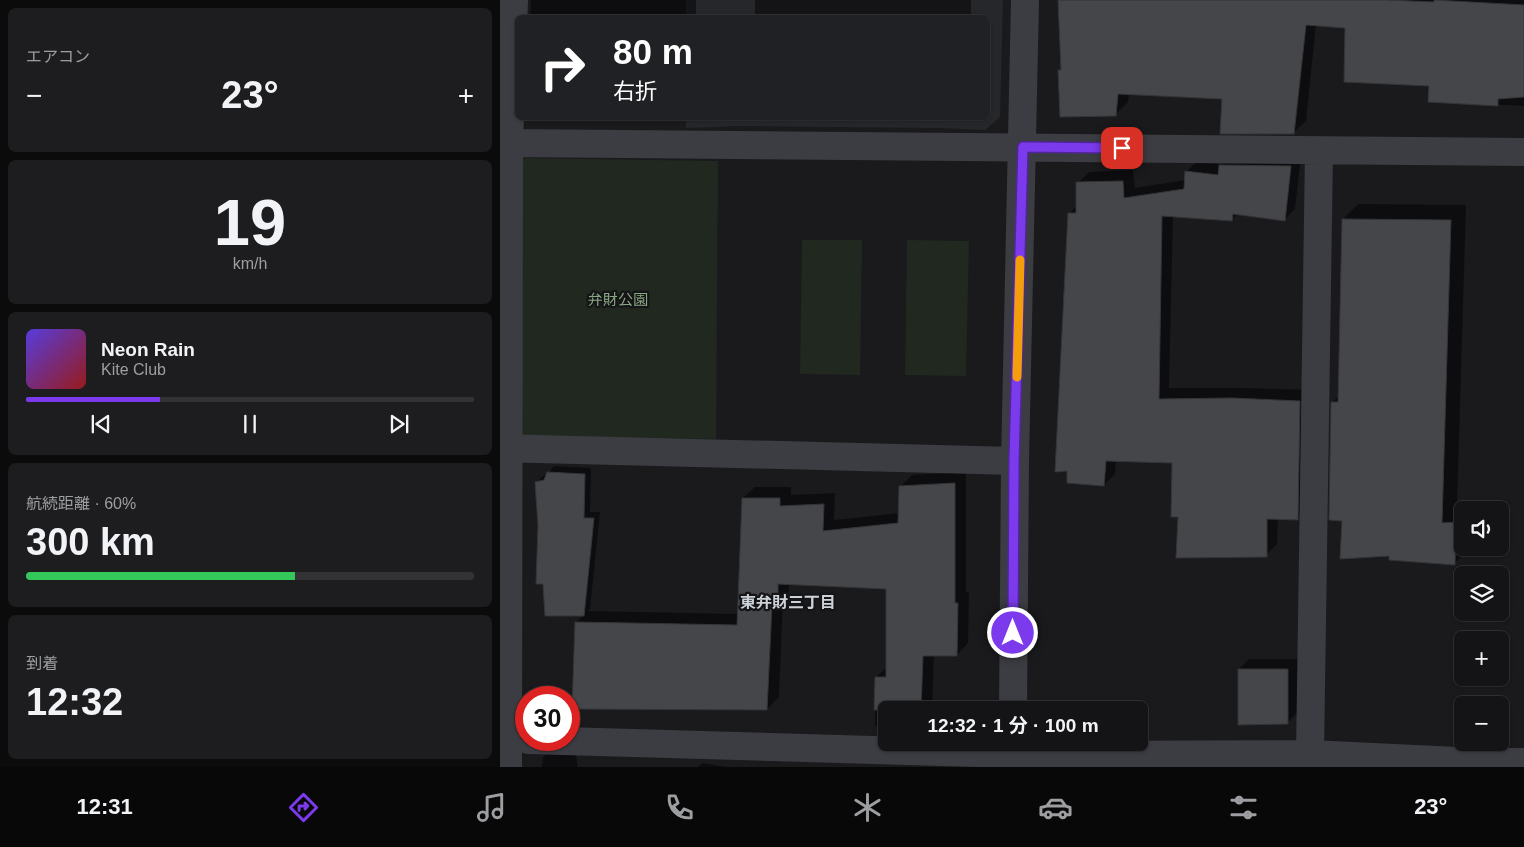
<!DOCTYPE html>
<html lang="ja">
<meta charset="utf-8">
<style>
:root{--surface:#141416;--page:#1d1d1f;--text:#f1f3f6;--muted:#9d9ea1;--line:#333335;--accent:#7c3aed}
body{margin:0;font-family:Arial,"Noto Sans JP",sans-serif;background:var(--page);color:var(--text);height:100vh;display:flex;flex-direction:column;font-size:19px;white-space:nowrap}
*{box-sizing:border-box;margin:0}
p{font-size:16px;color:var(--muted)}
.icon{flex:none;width:28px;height:28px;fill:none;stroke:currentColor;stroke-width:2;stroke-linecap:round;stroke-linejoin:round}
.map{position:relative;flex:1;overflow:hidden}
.sheet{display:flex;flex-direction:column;gap:8px;padding:8px;background:#0b0b0c;width:500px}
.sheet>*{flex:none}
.banner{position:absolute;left:15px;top:15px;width:475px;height:105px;border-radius:8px;box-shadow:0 1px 4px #0004,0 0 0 1px var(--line);background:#202124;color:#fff;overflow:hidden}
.tools{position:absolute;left:954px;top:501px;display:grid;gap:10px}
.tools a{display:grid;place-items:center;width:55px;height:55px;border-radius:8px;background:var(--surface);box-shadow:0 1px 4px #0004,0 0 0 1px var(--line);font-size:25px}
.speed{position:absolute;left:15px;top:686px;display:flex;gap:10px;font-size:25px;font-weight:700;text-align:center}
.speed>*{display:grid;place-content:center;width:65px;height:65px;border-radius:50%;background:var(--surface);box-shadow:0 1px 4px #0004,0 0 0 1px var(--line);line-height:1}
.speed .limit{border:8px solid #d22;background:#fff;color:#111}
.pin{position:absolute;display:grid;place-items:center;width:42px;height:42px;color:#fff;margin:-21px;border-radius:10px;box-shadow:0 2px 8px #0006}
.me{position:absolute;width:55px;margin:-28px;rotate:0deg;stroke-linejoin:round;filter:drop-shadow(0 0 4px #0008)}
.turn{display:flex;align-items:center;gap:18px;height:105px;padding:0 15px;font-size:22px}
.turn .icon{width:65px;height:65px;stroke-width:2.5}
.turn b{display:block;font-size:35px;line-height:42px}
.big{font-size:38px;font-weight:700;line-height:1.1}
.sheet .widget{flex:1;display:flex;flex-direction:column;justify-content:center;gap:8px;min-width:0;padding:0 18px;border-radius:8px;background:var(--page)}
.sheet .dial{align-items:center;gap:0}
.dial b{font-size:65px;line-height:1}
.song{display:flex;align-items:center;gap:15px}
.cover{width:60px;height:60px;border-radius:8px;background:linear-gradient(135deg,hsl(250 70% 55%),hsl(0 70% 35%))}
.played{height:5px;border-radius:2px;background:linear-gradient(90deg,var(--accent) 30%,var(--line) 30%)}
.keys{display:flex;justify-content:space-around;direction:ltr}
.heat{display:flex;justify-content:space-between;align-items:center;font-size:28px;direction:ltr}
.charge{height:8px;border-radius:4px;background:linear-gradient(90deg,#34c759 60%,var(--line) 0)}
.trip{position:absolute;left:378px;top:701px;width:270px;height:50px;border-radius:8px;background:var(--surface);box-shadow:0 1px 4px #0004,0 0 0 1px var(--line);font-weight:700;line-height:50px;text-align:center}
.menu{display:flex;height:80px;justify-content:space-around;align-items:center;background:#080809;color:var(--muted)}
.menu .icon{width:35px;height:35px}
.menu .current{color:var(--accent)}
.menu b{font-size:22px;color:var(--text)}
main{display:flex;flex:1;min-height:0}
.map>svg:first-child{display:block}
.built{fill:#26272a}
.green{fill:#202820}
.shadow{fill:#0007}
.building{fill:#44464a;stroke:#343539}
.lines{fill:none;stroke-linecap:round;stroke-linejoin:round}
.street{stroke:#3b3d42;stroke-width:28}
.route-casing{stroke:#51269a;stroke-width:12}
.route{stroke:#7c3aed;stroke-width:9}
.slow{stroke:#f59e0b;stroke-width:9}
.labels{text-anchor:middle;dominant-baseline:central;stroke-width:4.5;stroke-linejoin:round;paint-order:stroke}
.park-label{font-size:15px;fill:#88a883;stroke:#151518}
.neighbourhood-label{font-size:16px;font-weight:bold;fill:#cdd2d8;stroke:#151518}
</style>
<main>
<section class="sheet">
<div class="widget"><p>エアコン</p>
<div class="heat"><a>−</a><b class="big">23°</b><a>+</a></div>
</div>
<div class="widget dial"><b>19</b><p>km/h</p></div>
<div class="widget">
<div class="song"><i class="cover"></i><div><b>Neon Rain</b><p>Kite Club</p></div></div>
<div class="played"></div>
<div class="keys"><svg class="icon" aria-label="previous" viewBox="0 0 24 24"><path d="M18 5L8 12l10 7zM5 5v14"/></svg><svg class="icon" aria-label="pause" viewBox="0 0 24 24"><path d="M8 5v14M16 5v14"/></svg><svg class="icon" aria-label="next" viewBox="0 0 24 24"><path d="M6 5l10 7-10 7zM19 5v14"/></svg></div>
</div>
<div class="widget"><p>航続距離 · 60%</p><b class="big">300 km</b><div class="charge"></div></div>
<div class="widget"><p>到着</p><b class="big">12:32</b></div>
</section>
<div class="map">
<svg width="1024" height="767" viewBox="0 0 1024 767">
<rect width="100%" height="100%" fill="#1a1a1d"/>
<path class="built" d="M 186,0 L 503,0 L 500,117 L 485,130 L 441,128 L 238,126 L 186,128 L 186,118 L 488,118 L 488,18 L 186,17 Z"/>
<path class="green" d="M 19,158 L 218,161 L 216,439 L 20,437 Z
M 302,240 L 362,240 L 360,375 L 300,374 Z
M 407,240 L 469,241 L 466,376 L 405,375 Z"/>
<path class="shadow" d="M 31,0 L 196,0 L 196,18 L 30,18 Z
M 255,0 L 471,0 L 471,18 L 255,18 Z
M 559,0 L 1024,0 L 1024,106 L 929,101 L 930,85 L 847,27 L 816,25 L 806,121 L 793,133 L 723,97 L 629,94 L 628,102 L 615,115 L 560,71 L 562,68 Z
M 253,118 L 455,118 L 452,121 Z
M 731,154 L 801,155 L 795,209 L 784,220 L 738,213 L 732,220 L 673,215 L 669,388 L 744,388 L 810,390 L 808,508 L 797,519 L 778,518 L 777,544 L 766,555 L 679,516 L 673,462 L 616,460 L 615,474 L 604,485 L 569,214 L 577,205 L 578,183 L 589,172 L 633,170 L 635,188 L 685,180 L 686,172 L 697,161 L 722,164 Z
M 858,204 L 966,205 L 957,508 L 971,507 L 971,510 L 962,510 L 962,548 L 970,548 L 955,563 L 890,555 L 843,519 L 832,403 L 839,395 L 843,219 Z
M 54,466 L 91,468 L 90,512 L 100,512 L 90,609 L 88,611 L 239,614 L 243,498 L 255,487 L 291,487 L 291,495 L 335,493 L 334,520 L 400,513 L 400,487 L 412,475 L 466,472 L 466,592 L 469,592 L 468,643 L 457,655 L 434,655 L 432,710 L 386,710 L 386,726 L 375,726 L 376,677 L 387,667 L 387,587 L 289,583 L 289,592 L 283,598 L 279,697 L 267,709 L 76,622 L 84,615 L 39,525 L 37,482 L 43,476 L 47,475 Z
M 749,659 L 798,659 L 797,713 L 787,723 L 739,669 Z
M 57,743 L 74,743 L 78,767 L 42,767 L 43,757 Z
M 202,763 L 227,767 L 198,767 Z"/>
<path class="building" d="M 558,0 L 887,0 L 934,2 L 934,0 L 1024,5 L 1024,97 L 998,99 L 998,106 L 928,102 L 929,86 L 844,82 L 845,28 L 806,25 L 794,134 L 720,134 L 722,99 L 618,94 L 616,116 L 560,117 L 558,70 L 561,70 Z
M 719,165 L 791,166 L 785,221 L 733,214 L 732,221 L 662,216 L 659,399 L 732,398 L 800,401 L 798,520 L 767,519 L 767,557 L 676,558 L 678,517 L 671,517 L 672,463 L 606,461 L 604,486 L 567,483 L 567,471 L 555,472 L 568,213 L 576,213 L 576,182 L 623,181 L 624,198 L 684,189 L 685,171 L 718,175 Z
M 842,219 L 951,220 L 942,523 L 956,522 L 955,565 L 889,560 L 889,556 L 840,559 L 842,521 L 829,520 L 831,402 L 838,402 Z
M 47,472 L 85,474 L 84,518 L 94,518 L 84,616 L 45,616 L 43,584 L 36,584 L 38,525 L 35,482 L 44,480 Z
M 455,483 L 455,603 L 458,603 L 457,656 L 423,656 L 421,710 L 374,710 L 375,677 L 386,677 L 386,589 L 278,584 L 278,605 L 272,605 L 267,710 L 72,709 L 75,622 L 237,625 L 242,498 L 280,498 L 280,506 L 324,504 L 323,531 L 398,523 L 399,486 Z
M 738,669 L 788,669 L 788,724 L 738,725 Z"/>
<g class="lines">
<path class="street" d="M 0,143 L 1024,152
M 0,448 L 515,461
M 513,710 L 515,461 L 525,0
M 28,740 L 547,755 L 810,754 L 978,762 L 1024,762
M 810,754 L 819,151
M 8,767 L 9,143 L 14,0"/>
</g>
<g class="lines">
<g class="route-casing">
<path id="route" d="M 513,633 L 514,461 L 523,147 L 622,148"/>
</g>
<use href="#route" class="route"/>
<path class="slow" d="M 517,377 L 520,260"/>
</g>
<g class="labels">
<g class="park-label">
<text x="118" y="299">弁財公園</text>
</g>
<g class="neighbourhood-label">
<text x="288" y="602">東弁財三丁目</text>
</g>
</g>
</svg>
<div class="tools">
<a><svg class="icon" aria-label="sound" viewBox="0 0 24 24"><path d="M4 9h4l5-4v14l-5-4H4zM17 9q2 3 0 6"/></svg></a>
<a><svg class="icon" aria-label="layers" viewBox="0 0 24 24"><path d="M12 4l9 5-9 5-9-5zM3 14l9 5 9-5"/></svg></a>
<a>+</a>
<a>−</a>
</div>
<div class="speed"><div class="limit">30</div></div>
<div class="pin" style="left:622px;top:148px;background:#d93025"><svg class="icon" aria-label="arrive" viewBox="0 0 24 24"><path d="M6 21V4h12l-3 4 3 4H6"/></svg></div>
<svg class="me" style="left:513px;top:633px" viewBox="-20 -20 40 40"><circle r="17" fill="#7c3aed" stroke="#fff" stroke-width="3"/><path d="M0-11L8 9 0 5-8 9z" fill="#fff"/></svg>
<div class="trip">12:32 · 1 分 · 100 m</div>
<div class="banner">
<div class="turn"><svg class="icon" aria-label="right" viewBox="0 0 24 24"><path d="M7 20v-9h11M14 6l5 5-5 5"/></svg><div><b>80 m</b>右折</div></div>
</div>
</div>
</main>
<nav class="menu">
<b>12:31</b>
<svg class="icon current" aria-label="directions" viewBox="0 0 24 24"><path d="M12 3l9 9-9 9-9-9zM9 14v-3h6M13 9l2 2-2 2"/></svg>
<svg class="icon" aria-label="music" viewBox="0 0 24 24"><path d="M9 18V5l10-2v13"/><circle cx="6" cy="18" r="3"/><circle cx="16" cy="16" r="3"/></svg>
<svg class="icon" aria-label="phone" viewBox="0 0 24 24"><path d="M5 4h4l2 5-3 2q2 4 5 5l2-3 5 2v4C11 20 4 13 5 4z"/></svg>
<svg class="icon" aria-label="climate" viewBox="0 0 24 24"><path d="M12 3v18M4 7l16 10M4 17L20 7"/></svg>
<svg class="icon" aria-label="car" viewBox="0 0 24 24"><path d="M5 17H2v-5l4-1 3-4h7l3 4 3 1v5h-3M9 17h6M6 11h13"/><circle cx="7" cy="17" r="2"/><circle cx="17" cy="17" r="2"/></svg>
<svg class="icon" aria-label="filters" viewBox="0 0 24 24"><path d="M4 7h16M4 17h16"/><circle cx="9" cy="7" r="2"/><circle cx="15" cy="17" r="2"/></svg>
<b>23°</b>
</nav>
